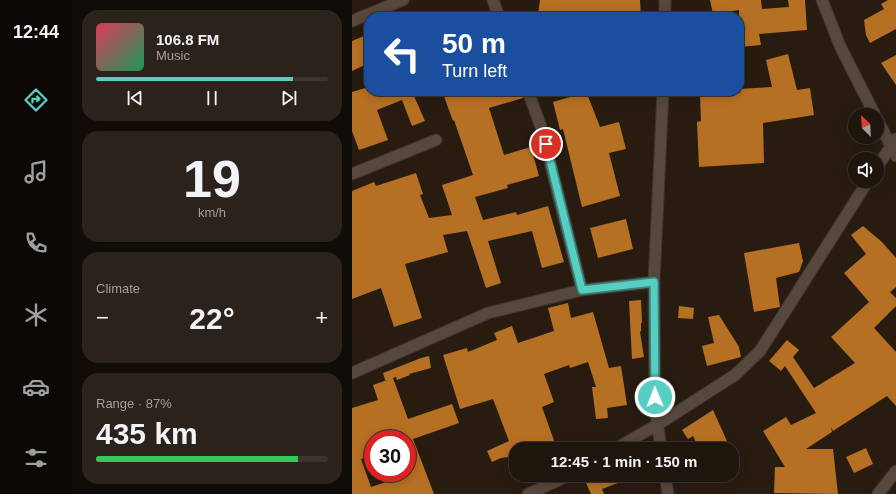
<!DOCTYPE html>
<meta charset="utf-8">
<style>
:root{--surface:#1e150d;--page:#2b221b;--text:#f1f3f6;--muted:#a19f9d;--line:#3c342e;--accent:#57cec2}
body{margin:0;font-family:Arial,sans-serif;background:var(--page);color:var(--text);height:100vh;display:flex;flex-direction:column;font-size:15px;white-space:nowrap}
*{box-sizing:border-box;margin:0}
p{font-size:13px;color:var(--muted)}
.icon{flex:none;width:22px;height:22px;fill:none;stroke:currentColor;stroke-width:2;stroke-linecap:round;stroke-linejoin:round}
.map{position:relative;flex:1;overflow:hidden}
.details{display:flex;flex-direction:column;gap:10px;padding:10px;background:#100c07;width:280px}
.details>*{flex:none}
.banner{position:absolute;left:12px;top:12px;width:380px;height:84px;border-radius:16px;box-shadow:0 2px 10px #0003,0 0 0 1px var(--line);background:#1a4fa0;color:#fff;overflow:hidden}
.needle{width:26px;rotate:336deg}
.controls{position:absolute;left:496px;top:108px;display:grid;gap:8px}
.controls a{display:grid;place-items:center;width:36px;height:36px;border-radius:50%;background:var(--surface);box-shadow:0 2px 10px #0003,0 0 0 1px var(--line);font-size:20px}
.speed{position:absolute;left:12px;top:430px;display:flex;gap:8px;font-size:20px;font-weight:700;text-align:center}
.speed>*{display:grid;place-content:center;width:52px;height:52px;border-radius:50%;background:var(--surface);box-shadow:0 2px 10px #0003,0 0 0 1px var(--line);line-height:1}
.speed .limit{border:6px solid #d22;background:#fff;color:#111}
.pin{position:absolute;display:grid;place-items:center;width:34px;height:34px;color:#fff;margin:-17px;border:2px solid #fff;border-radius:50%;box-shadow:0 1px 4px #0007}
.me{position:absolute;width:44px;margin:-22px;rotate:359deg;stroke-linejoin:round;filter:drop-shadow(0 0 3px #0008)}
.turn{display:flex;align-items:center;gap:14px;height:84px;padding:0 12px;font-size:18px}
.turn .icon{width:52px;height:52px;stroke-width:2.5}
.turn b{display:block;font-size:28px;line-height:34px}
.big{font-size:30px;font-weight:700;line-height:1.1}
.details .tile{flex:1;display:flex;flex-direction:column;justify-content:center;gap:6px;min-width:0;padding:0 14px;border-radius:16px;background:var(--page)}
.details .dial{align-items:center;gap:0}
.dial b{font-size:52px;line-height:1}
.song{display:flex;align-items:center;gap:12px}
.cover{width:48px;height:48px;border-radius:6px;background:linear-gradient(135deg,hsl(350 70% 55%),hsl(150 70% 35%))}
.played{height:4px;border-radius:2px;background:linear-gradient(90deg,var(--accent) 85%,var(--line) 85%)}
.keys{display:flex;justify-content:space-around;direction:ltr}
.heat{display:flex;justify-content:space-between;align-items:center;font-size:22px;direction:ltr}
.charge{height:6px;border-radius:3px;background:linear-gradient(90deg,#34c759 87%,var(--line) 0)}
.trip{position:absolute;left:157px;top:442px;width:230px;height:40px;border-radius:16px;background:var(--surface);box-shadow:0 2px 10px #0003,0 0 0 1px var(--line);font-weight:700;line-height:40px;text-align:center}
main{display:flex;flex:1;min-height:0}
.tab-bar{display:flex;flex-direction:column;width:72px;justify-content:space-around;align-items:center;background:#0c0805;color:var(--muted)}
.tab-bar .icon{width:28px;height:28px}
.tab-bar .on{color:var(--accent)}
.tab-bar b{font-size:18px;color:var(--text)}
.map>svg:first-child{display:block}
.building{fill:#b67023;fill-rule:evenodd}
.lines{fill:none;stroke-linecap:round;stroke-linejoin:round}
.minor-casing{stroke:#3e342f;stroke-width:13}
.minor{stroke:#56483c;stroke-width:11}
.route-casing{stroke:#39867e;stroke-width:10}
.route{stroke:#57cec2;stroke-width:7}
</style>
<main>
<nav class="tab-bar">
<b>12:44</b>
<svg class="icon on" aria-label="directions" viewBox="0 0 24 24"><path d="M12 3l9 9-9 9-9-9zM9 14v-3h6M13 9l2 2-2 2"/></svg>
<svg class="icon" aria-label="music" viewBox="0 0 24 24"><path d="M9 18V5l10-2v13"/><circle cx="6" cy="18" r="3"/><circle cx="16" cy="16" r="3"/></svg>
<svg class="icon" aria-label="phone" viewBox="0 0 24 24"><path d="M5 4h4l2 5-3 2q2 4 5 5l2-3 5 2v4C11 20 4 13 5 4z"/></svg>
<svg class="icon" aria-label="climate" viewBox="0 0 24 24"><path d="M12 3v18M4 7l16 10M4 17L20 7"/></svg>
<svg class="icon" aria-label="car" viewBox="0 0 24 24"><path d="M5 17H2v-5l4-1 3-4h7l3 4 3 1v5h-3M9 17h6M6 11h13"/><circle cx="7" cy="17" r="2"/><circle cx="17" cy="17" r="2"/></svg>
<svg class="icon" aria-label="filters" viewBox="0 0 24 24"><path d="M4 7h16M4 17h16"/><circle cx="9" cy="7" r="2"/><circle cx="15" cy="17" r="2"/></svg>
</nav>
<section class="details">
<div class="tile">
<div class="song"><i class="cover"></i><div><b>106.8 FM</b><p>Music</p></div></div>
<div class="played"></div>
<div class="keys"><svg class="icon" aria-label="previous" viewBox="0 0 24 24"><path d="M18 5L8 12l10 7zM5 5v14"/></svg><svg class="icon" aria-label="pause" viewBox="0 0 24 24"><path d="M8 5v14M16 5v14"/></svg><svg class="icon" aria-label="next" viewBox="0 0 24 24"><path d="M6 5l10 7-10 7zM19 5v14"/></svg></div>
</div>
<div class="tile dial"><b>19</b><p>km/h</p></div>
<div class="tile"><p>Climate</p>
<div class="heat"><a>−</a><b class="big">22°</b><a>+</a></div>
</div>
<div class="tile"><p>Range · 87%</p><b class="big">435 km</b><div class="charge"></div></div>
</section>
<div class="map">
<svg width="544" height="494" viewBox="0 0 544 494">
<rect width="100%" height="100%" fill="#281c11"/>
<path class="building" d="M 188,0 L 288,0 L 289,17 L 203,17 L 186,15 Z
M 358,0 L 409,0 L 410,9 L 437,7 L 436,0 L 453,0 L 455,30 L 407,34 L 409,45 L 387,47 L 387,10 L 361,14 Z
M 536,0 L 544,0 L 544,29 L 518,43 L 514,35 L 512,20 L 532,9 L 529,4 Z
M 17,34 L 17,63 L 0,71 L 0,41 Z
M 436,54 L 445,90 L 458,88 L 462,115 L 411,123 L 412,163 L 347,167 L 345,122 L 349,121 L 348,95 L 388,93 L 387,89 L 420,87 L 414,60 Z
M 544,55 L 544,85 L 529,63 Z
M 17,88 L 17,91 L 72,91 L 62,96 L 73,121 L 60,126 L 50,100 L 25,110 L 36,140 L 7,150 L 0,131 L 0,92 L 17,87 Z
M 90,91 L 169,91 L 171,98 L 137,108 L 152,155 L 179,147 L 187,176 L 155,185 L 156,188 L 123,197 L 131,220 L 164,212 L 165,215 L 196,206 L 212,262 L 190,268 L 180,231 L 136,241 L 149,283 L 134,288 L 115,231 L 91,235 L 96,252 L 53,264 L 70,318 L 42,327 L 29,288 L 0,299 L 0,191 L 22,182 L 24,186 L 64,173 L 71,194 L 68,195 L 77,218 L 100,215 L 90,185 L 121,175 L 102,120 L 101,121 Z
M 216,91 L 234,91 L 248,127 L 267,122 L 274,149 L 257,153 L 268,196 L 230,207 L 211,129 L 208,130 L 201,102 L 218,97 Z
M 274,219 L 281,249 L 246,258 L 238,228 Z
M 511,226 L 530,242 L 544,258 L 544,287 L 538,292 L 544,298 L 544,306 L 522,328 L 544,352 L 544,406 L 535,396 L 481,431 L 479,427 L 480,432 L 454,449 L 481,449 L 486,494 L 422,493 L 423,467 L 433,467 L 411,431 L 434,417 L 439,425 L 464,413 L 433,366 L 429,371 L 417,361 L 435,340 L 447,350 L 441,357 L 462,388 L 503,363 L 479,337 L 517,302 L 492,273 L 514,254 L 499,235 Z
M 447,243 L 451,261 L 447,272 L 424,278 L 428,307 L 402,312 L 392,253 Z
M 289,300 L 290,323 L 289,323 L 289,331 L 288,332 L 292,357 L 280,359 L 277,301 Z
M 216,303 L 219,318 L 241,312 L 257,368 L 269,366 L 275,405 L 255,408 L 256,418 L 244,419 L 240,387 L 244,387 L 236,362 L 218,368 L 217,365 L 192,374 L 202,402 L 190,407 L 205,449 L 164,449 L 164,456 L 149,458 L 140,462 L 135,451 L 157,441 L 141,399 L 108,409 L 91,355 L 115,348 L 116,352 L 145,340 L 142,333 L 160,326 L 166,343 L 202,331 L 196,308 Z
M 327,306 L 342,308 L 341,319 L 326,318 Z
M 367,315 L 387,347 L 389,357 L 355,366 L 350,346 L 362,343 L 356,317 Z
M 77,356 L 79,368 L 57,374 L 58,375 L 45,380 L 44,377 L 41,378 L 56,419 L 100,404 L 107,423 L 61,439 L 82,494 L 0,494 L 0,408 L 26,400 L 21,385 L 35,380 L 33,380 L 31,373 L 69,358 ZM 21,439 L 55,439 L 55,473 L 43,473 L 46,478 L 19,487 L 9,459 L 21,455 Z
M 361,410 L 375,441 L 358,449 L 347,449 L 341,436 L 336,439 L 330,430 Z
M 514,448 L 521,464 L 502,473 L 494,457 Z
M 254,475 L 284,475 L 284,476 L 250,489 L 252,494 L 239,494 L 234,483 Z"/>
<g class="lines">
<g class="minor-casing">
<path id="minor" d="M 141,0 L 147,17
M 313,0 L 313,17
M 470,0 L 488,46 L 523,115
M 0,21 L 51,0
M 176,91 L 190,130 L 230,290
M 525,119 L 544,156
M 525,167 L 544,139
M 0,174 L 84,140
M 0,373 L 136,313 L 230,290 L 302,282
M 263,449 L 305,425 L 383,375 L 408,351 L 516,181
M 309,449 L 303,406 L 302,282 L 311,91
M 313,475 L 316,494
M 176,494 L 218,475
M 526,494 L 544,471"/>
</g>
<use href="#minor" class="minor"/>
</g>
<g class="lines">
<g class="route-casing">
<path id="route" d="M 194,144 L 230,290 L 302,282 L 303,397"/>
</g>
<use href="#route" class="route"/>
</g>
</svg>
<div class="controls">
<a><svg class="needle" viewBox="-14 -14 28 28"><path d="M0-13l5 13h-10z" fill="#e53935"/><path d="M0 13l5-13h-10z" fill="#a19f9d"/></svg></a>
<a><svg class="icon" aria-label="sound" viewBox="0 0 24 24"><path d="M4 9h4l5-4v14l-5-4H4zM17 9q2 3 0 6"/></svg></a>
</div>
<div class="speed"><div class="limit">30</div></div>
<div class="pin" style="left:194px;top:144px;background:#d93025"><svg class="icon" aria-label="arrive" viewBox="0 0 24 24"><path d="M6 21V4h12l-3 4 3 4H6"/></svg></div>
<svg class="me" style="left:303px;top:397px" viewBox="-20 -20 40 40"><circle r="17" fill="#57cec2" stroke="#fff" stroke-width="3"/><path d="M0-11L8 9 0 5-8 9z" fill="#fff"/></svg>
<div class="trip">12:45 · 1 min · 150 m</div>
<div class="banner">
<div class="turn"><svg class="icon" aria-label="left" viewBox="0 0 24 24"><path d="M17 20v-9H6M10 6l-5 5 5 5"/></svg><div><b>50 m</b>Turn left</div></div>
</div>
</div>
</main>
